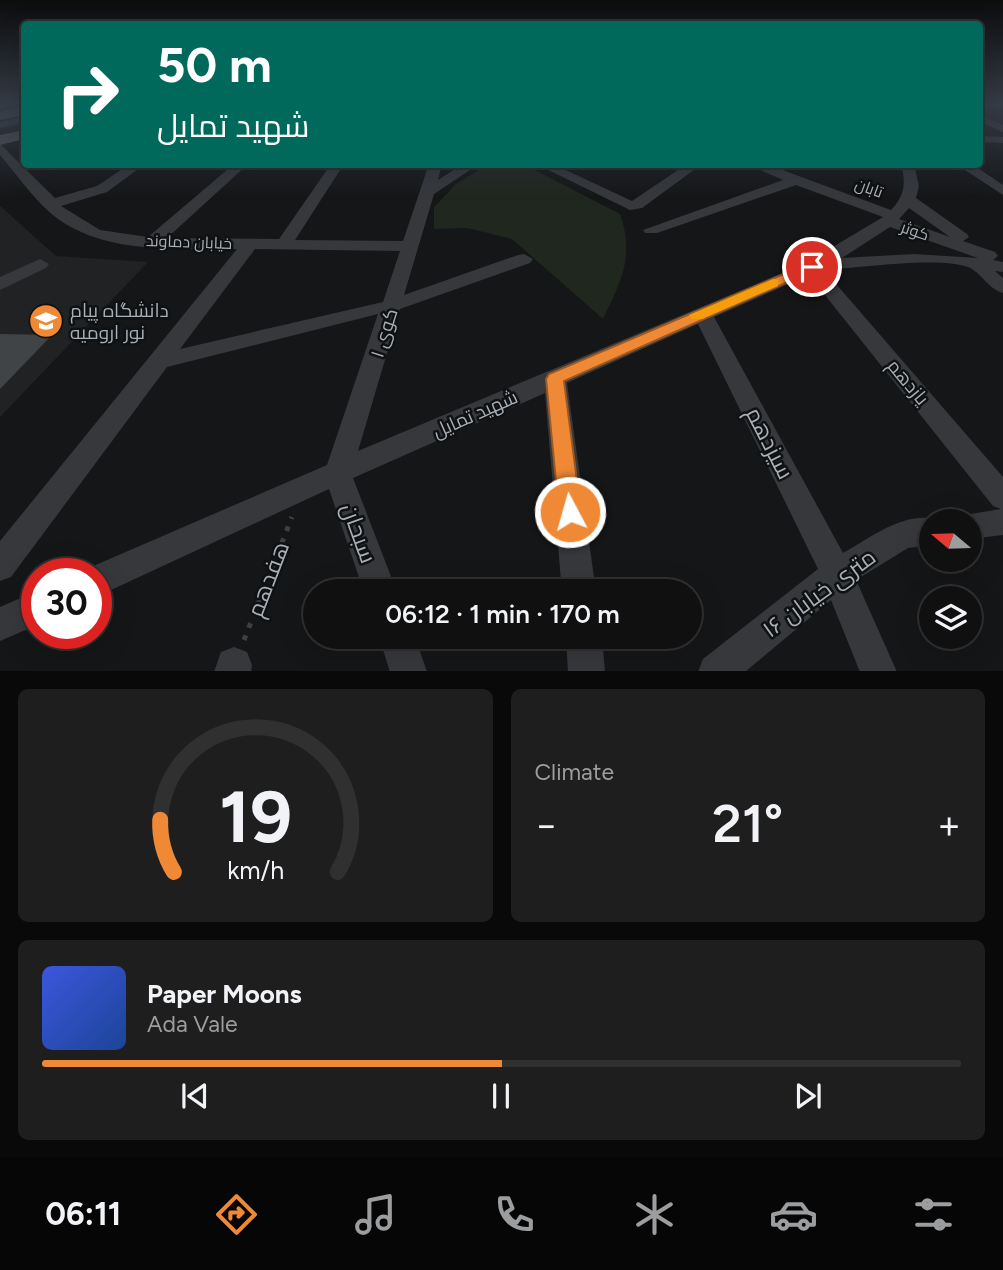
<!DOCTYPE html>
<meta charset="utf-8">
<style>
:root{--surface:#101011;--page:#1e1e1f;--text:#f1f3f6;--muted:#9c9d9f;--line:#303031;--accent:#ef8936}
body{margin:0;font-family:Figtree,Cairo,sans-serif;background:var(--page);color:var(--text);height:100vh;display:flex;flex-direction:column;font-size:26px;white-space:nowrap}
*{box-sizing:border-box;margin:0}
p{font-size:23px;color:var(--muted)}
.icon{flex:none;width:38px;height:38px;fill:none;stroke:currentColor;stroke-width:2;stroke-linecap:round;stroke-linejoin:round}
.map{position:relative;height:671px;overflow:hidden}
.side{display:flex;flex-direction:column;gap:18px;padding:18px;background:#090909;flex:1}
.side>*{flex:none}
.banner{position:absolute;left:21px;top:21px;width:962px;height:147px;border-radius:7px;box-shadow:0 7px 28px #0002,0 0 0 2px var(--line);background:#00695c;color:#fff;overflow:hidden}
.needle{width:46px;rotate:289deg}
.fabs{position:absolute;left:919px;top:509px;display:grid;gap:14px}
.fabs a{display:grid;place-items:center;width:63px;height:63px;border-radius:50%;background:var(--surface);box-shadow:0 7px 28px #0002,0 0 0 2px var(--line);font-size:35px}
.speed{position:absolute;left:21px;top:558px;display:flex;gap:14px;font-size:35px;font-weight:700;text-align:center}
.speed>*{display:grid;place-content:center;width:91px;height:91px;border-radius:50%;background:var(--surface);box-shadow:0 7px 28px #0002,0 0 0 2px var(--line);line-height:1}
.speed .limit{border:10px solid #d22;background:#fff;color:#111}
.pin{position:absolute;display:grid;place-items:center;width:60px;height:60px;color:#fff;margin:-30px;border:4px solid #fff;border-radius:50%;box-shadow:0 2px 7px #0007}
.me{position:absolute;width:77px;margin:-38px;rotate:354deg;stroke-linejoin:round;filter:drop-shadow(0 0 5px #0008)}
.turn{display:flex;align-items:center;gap:24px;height:147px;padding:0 21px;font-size:32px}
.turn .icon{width:91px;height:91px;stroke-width:2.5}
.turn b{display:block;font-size:49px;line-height:60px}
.big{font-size:52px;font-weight:600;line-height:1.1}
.side .widget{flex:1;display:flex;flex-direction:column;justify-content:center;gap:10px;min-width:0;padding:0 24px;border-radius:10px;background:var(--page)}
.side .dial{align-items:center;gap:0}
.dial svg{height:182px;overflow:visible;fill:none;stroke:var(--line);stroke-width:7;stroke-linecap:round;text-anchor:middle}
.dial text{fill:var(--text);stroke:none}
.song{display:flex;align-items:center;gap:21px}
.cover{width:84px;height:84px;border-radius:10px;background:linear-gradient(135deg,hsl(230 70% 55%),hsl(220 70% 35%))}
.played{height:7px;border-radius:4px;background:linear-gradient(90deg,var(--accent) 50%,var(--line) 50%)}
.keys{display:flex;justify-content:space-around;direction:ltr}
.heat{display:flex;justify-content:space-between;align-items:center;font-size:38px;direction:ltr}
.side .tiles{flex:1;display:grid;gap:18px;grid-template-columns:1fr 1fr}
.widget:last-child{grid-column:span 2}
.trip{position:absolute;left:303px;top:579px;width:399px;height:70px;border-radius:35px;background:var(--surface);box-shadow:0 7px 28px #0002,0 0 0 2px var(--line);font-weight:600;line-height:70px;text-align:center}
.menu{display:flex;height:112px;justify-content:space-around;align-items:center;background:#060607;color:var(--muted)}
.menu .icon{width:49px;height:49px}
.menu .active{color:var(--accent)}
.menu b{font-size:32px;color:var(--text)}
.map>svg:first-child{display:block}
.built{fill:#212224}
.green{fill:#20271f}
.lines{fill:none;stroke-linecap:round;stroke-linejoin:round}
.canal{fill:#2c373b;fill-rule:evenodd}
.building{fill:#414447}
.path{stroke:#3c4043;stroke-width:5;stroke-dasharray:5 8;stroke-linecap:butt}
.minor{fill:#36383c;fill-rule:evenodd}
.major{fill:#52565b;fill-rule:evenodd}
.route{fill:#ef8936;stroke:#9b5923;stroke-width:2}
.slow{fill:#f59e0b}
.labels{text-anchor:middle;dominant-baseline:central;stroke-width:5;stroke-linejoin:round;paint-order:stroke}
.far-street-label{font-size:16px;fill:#a7afb7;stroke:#101112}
.poi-label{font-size:19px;fill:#a7afb7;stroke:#101112;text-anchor:start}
.street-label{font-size:19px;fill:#a7afb7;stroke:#101112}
.near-street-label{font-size:23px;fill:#a7afb7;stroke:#101112}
</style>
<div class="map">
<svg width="1003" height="672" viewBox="0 0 1003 672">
<rect width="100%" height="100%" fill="#151617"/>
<path class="built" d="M 0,206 L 56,256 L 148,262 L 0,417 Z"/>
<path class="green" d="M 487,165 L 525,165 L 620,214 C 635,257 621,281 603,319 L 512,239 L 467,228 L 434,229 L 434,207 L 456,184 Z"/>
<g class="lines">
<path class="canal" d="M 24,117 L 24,123 L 0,128 L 0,122 Z"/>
</g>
<path class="building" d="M 0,334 L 52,335 L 0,389 Z"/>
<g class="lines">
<path class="path" d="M 244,640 L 292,517"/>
<path class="minor" d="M 980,115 L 1003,125 L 1003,132 L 980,122 Z
M 980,136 L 1003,137 L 1003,143 L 980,142 Z
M 0,144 L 55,198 L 97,186 L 130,164 L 145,164 L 107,192 L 61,206 L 100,230 L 148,237 L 234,164 L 248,164 L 167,238 L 279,239 L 331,164 L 344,164 L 295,240 L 403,241 L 429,164 L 442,164 L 438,180 L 463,164 L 479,164 L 434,194 L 404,295 L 518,255 L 524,254 L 533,259 L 530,263 L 400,309 L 358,451 L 806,263 L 883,217 L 796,185 L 657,233 L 645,233 L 643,230 L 783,180 L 747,164 L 766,164 L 891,210 C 905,195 906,183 901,164 L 914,164 L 919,186 L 916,198 L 967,234 L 969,237 L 963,241 L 995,252 L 998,256 L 993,260 L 1003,262 L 1003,272 L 995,271 L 1003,278 L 1003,293 C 988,289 981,272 968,267 C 939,256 857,268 824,270 L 1003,477 L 1003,535 L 970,539 L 970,522 L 957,522 L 959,516 L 1001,509 L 993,506 L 809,275 L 714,317 L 843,553 C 872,537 907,508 942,521 L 931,522 L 931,545 L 908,548 L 856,580 L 897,672 L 860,672 L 831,600 L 745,672 L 698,672 L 703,659 L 818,569 L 698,324 L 567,383 L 596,592 L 562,592 L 545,393 L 353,478 L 397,592 L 364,592 L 329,489 L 96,597 L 96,574 L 83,574 L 84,570 L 327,465 L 378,314 L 167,367 L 11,577 L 0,581 L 0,541 L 237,249 C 178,248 109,255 58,219 C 37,204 18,176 0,155 ZM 909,208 L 950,237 L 899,219 ZM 890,227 L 978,258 L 914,254 L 842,258 ZM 255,249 L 400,251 L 383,302 L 180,349 Z
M 536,164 L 553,164 L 632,201 L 687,164 L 702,164 L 642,208 L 630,210 Z
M 956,164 L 972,164 L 1003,185 L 1003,195 Z
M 40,259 L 49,264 L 46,268 L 0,290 L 0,277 Z
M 37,591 L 37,625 L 0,641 L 0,607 Z
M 379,637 L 415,637 L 427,672 L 390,672 Z
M 566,637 L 602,637 L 605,672 L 568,672 Z
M 234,647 L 247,652 L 252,665 L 251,672 L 214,672 L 221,652 Z"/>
<path class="major" d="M 24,107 L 24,115 L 0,120 L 0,112 Z
M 24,130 L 24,139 L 0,145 L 0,135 Z"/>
</g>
<linearGradient id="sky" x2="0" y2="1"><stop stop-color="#0c0c0d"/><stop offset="0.53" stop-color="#353c47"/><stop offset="1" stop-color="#353c47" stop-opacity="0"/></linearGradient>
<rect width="1003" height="198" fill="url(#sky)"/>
<path class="route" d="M 812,262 L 817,264 L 817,269 L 564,381 L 581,512 L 578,518 L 570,521 L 562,518 L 559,512 L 546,379 L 549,374 Z"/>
<path class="slow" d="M 773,279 L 778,280 L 778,286 L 702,319 L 692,319 L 689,315 Z"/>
<defs>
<g id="university-disc" transform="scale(1.75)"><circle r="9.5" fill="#ef8936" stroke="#101112"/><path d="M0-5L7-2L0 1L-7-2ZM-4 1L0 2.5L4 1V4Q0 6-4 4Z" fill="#fff"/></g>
</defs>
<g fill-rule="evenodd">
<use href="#university-disc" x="46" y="321"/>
</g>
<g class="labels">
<g class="far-street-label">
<text transform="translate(869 188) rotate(20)">تابان</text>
<text transform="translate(915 231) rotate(19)">کوثر</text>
<text transform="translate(189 242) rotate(2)">خیابان دماوند</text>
</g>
<g class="poi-label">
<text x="70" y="310">دانشگاه پیام<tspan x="70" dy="22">نور ارومیه</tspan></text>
</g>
<g class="street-label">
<text transform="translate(384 333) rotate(-72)">کوی ۱</text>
<text transform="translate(908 382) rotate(50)">یازدهم</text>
<text transform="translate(475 414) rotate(-24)">شهید تمایل</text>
</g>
<g class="near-street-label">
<text transform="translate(770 443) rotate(63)">سیزدهم</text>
<text transform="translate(359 533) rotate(70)">سبحان</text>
<text transform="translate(268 579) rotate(-69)">هفدهم</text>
<text transform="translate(819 593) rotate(-36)">۱۶ متری خیابان</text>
</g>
</g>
</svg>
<div class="fabs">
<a><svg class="needle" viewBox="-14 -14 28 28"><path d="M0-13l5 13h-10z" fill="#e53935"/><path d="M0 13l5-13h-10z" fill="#9c9d9f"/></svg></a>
<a><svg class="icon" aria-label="layers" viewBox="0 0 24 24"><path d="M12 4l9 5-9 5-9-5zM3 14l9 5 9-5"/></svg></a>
</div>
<div class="speed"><div class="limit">30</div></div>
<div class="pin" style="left:812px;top:267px;background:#d93025"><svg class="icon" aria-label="arrive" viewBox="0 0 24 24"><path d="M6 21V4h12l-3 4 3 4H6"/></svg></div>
<svg class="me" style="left:570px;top:512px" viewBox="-20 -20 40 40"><circle r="17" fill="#ef8936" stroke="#fff" stroke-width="3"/><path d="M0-11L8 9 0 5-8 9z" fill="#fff"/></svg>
<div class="trip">06:12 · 1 min · 170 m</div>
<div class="banner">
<div class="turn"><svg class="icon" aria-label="right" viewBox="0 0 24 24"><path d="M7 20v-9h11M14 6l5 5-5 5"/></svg><div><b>50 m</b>شهید تمایل</div></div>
</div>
</div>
<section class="side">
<div class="tiles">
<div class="widget dial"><svg viewBox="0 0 100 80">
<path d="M14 69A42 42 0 1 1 86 69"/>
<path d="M14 69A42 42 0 0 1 8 46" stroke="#ef8936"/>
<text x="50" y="56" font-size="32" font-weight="700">19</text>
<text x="50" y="72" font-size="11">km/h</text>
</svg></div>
<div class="widget"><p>Climate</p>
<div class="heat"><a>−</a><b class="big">21°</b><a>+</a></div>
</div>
<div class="widget">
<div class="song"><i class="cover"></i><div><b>Paper Moons</b><p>Ada Vale</p></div></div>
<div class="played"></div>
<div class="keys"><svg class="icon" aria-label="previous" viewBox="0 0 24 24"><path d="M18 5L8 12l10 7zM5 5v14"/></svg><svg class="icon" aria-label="pause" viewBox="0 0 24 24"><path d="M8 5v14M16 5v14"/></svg><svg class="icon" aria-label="next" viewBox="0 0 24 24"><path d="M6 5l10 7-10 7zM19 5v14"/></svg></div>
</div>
</div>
</section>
<nav class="menu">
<b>06:11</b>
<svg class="icon active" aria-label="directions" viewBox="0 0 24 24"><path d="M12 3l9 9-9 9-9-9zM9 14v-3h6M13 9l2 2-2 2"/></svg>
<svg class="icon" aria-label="music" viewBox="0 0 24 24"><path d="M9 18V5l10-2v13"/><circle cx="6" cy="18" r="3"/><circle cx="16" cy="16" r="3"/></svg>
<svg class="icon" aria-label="phone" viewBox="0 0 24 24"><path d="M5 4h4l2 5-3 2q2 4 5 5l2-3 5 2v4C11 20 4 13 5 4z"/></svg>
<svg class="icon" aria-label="climate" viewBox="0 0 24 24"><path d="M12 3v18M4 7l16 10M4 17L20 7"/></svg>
<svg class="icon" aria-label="car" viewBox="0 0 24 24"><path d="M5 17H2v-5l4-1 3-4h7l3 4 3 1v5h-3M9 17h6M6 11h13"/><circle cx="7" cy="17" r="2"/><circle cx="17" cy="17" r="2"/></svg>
<svg class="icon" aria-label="filters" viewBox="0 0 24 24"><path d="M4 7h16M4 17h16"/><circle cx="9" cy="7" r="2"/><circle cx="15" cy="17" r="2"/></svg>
</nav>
